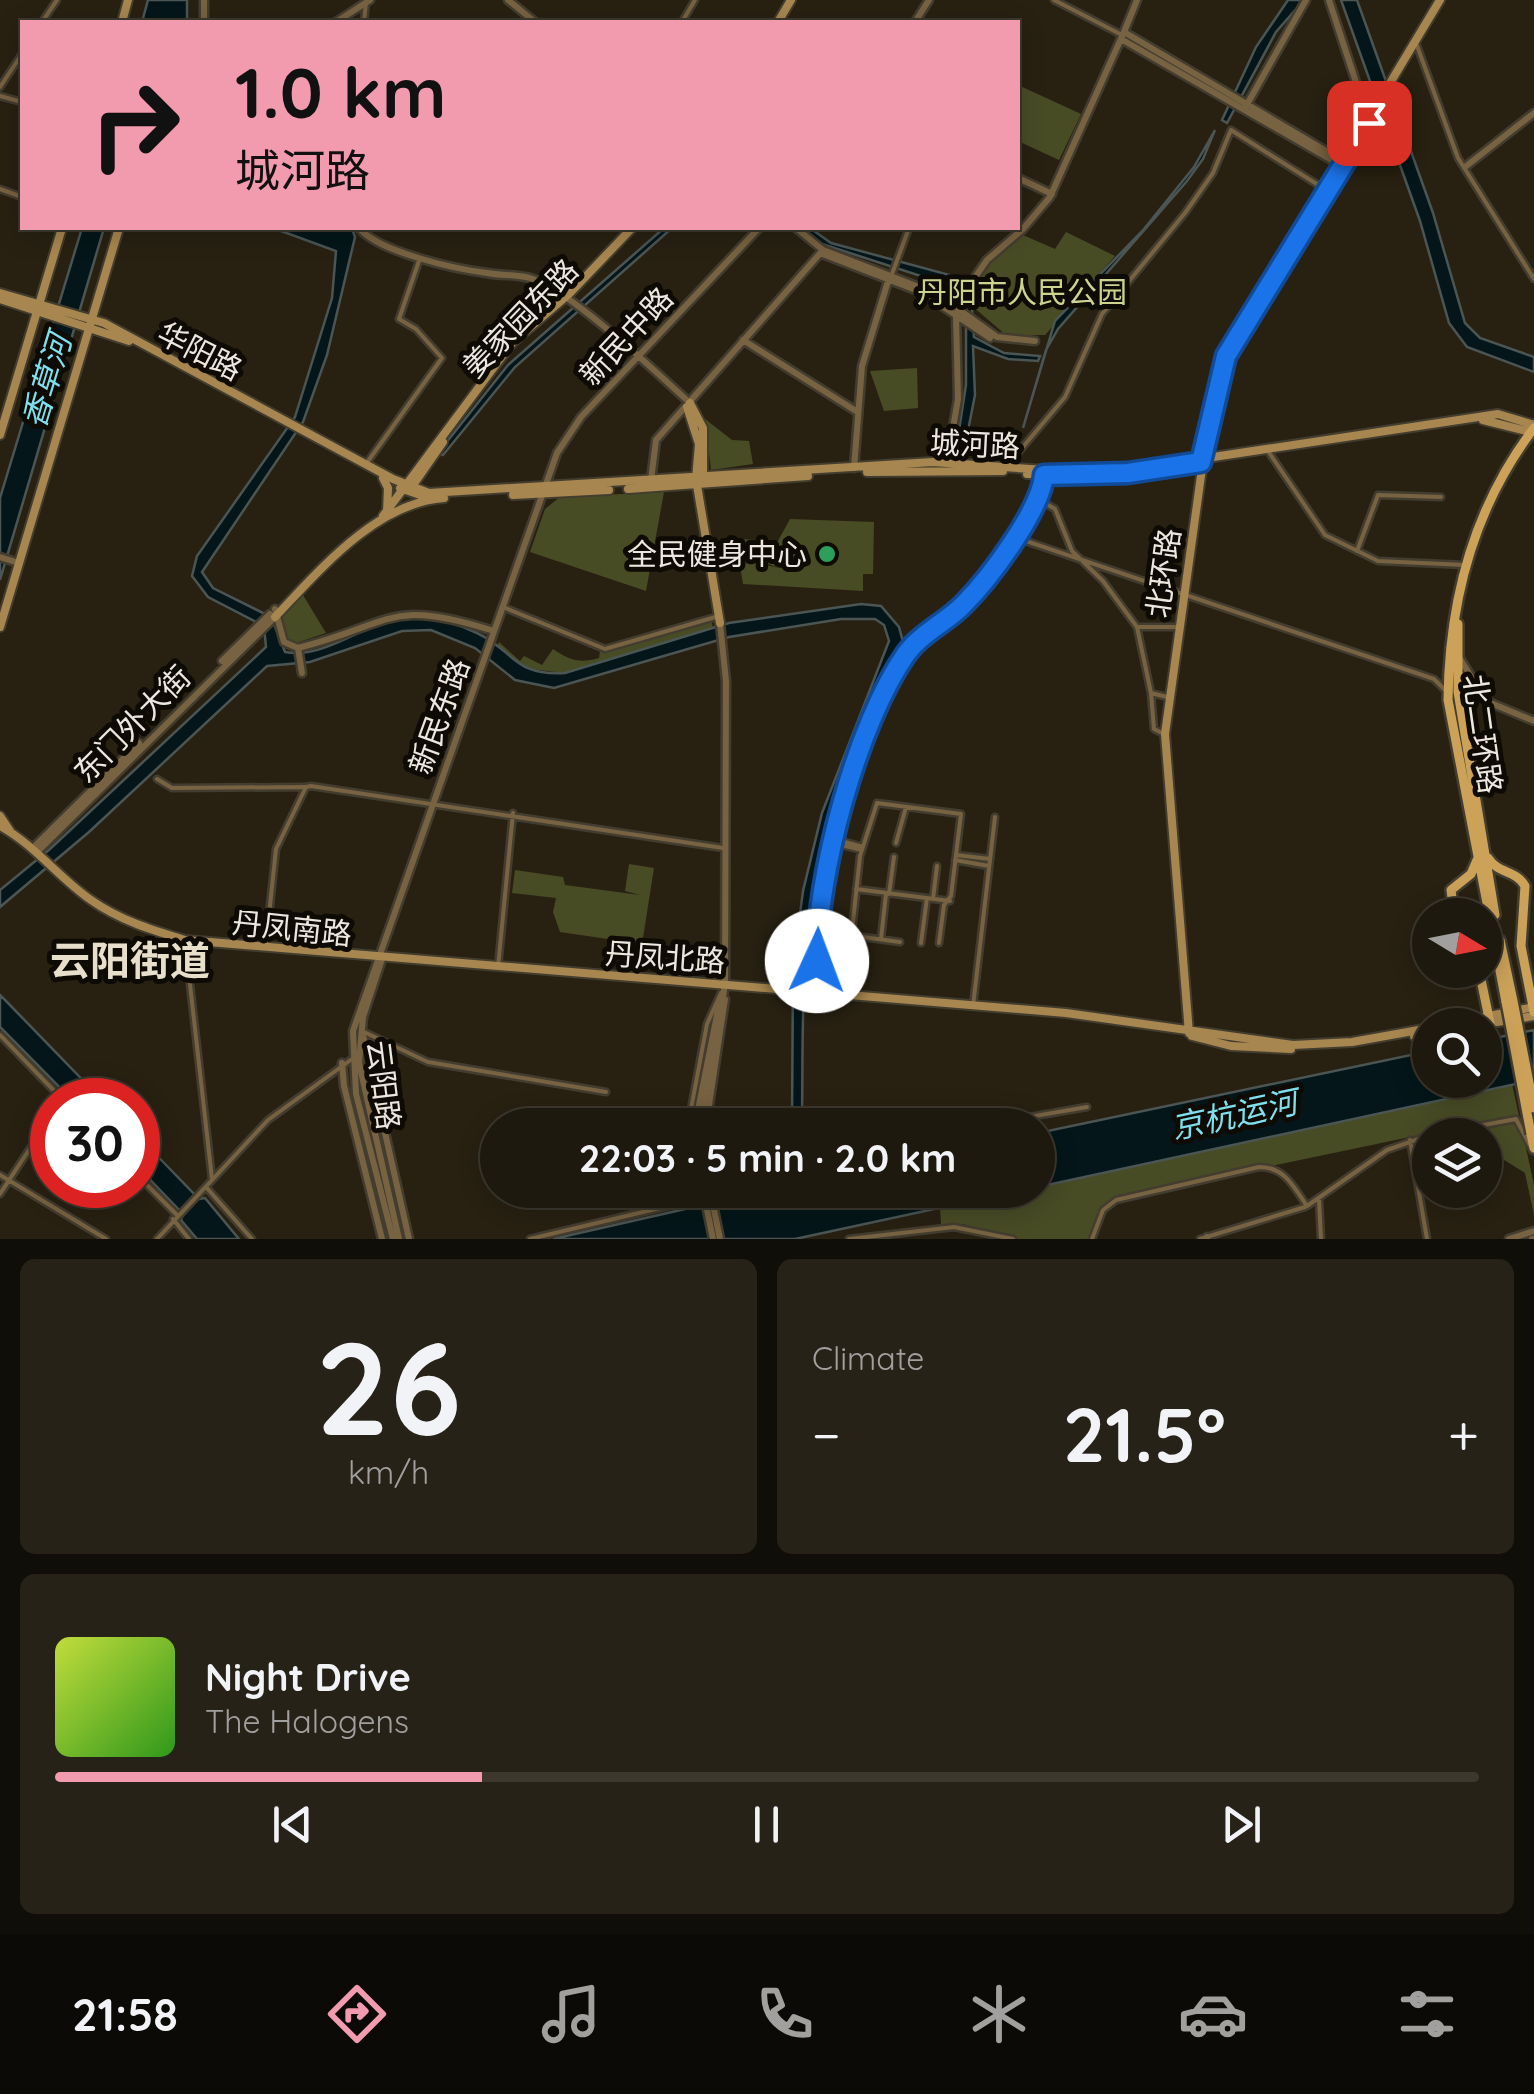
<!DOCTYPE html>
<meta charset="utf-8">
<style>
:root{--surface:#1e190e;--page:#262217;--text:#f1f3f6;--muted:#a1a09e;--line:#3c382e;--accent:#f29aae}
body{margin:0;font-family:Quicksand,"Noto Sans SC",sans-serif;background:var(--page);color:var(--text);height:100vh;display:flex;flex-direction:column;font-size:38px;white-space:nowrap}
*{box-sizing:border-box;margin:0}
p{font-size:32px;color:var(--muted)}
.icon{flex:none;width:55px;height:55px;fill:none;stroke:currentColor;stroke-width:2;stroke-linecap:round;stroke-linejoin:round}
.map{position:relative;height:1239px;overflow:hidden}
.side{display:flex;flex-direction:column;gap:20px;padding:20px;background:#100e08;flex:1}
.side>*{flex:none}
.banner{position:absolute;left:20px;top:20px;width:1000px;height:210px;border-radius:0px;box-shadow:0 5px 25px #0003,0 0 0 2px var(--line);background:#f29aae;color:#111;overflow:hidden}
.needle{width:65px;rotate:100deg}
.tools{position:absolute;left:1412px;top:898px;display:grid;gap:20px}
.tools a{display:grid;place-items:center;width:90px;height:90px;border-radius:50%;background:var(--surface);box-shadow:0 5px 25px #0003,0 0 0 2px var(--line);font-size:50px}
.speed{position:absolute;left:30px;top:1078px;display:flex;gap:20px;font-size:50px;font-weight:700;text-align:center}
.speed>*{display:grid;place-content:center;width:130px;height:130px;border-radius:50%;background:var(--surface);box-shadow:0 5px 25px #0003,0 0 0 2px var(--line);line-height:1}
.speed .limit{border:15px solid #d22;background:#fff;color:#111}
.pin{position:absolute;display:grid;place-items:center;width:85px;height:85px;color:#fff;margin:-42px;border-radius:20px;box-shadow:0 5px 15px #0006}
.me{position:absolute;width:110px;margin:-55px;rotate:2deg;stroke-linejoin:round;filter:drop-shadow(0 0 8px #0008)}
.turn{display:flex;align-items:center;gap:35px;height:210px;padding:0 50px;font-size:45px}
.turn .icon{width:130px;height:130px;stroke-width:2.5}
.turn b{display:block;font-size:70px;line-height:85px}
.big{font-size:75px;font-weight:700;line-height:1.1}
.side .tile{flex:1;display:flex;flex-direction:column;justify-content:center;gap:15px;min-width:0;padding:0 35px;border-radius:15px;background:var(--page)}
.side .dial{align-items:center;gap:0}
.dial b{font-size:130px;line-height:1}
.song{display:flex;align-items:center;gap:30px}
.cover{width:120px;height:120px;border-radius:15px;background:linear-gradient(135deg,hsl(70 70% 55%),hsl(110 70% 35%))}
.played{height:10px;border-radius:5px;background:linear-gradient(90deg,var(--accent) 30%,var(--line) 30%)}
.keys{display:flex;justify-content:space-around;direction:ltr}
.heat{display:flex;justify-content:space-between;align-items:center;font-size:55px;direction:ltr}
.side .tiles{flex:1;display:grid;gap:20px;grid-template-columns:1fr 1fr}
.tile:last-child{grid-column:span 2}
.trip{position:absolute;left:480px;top:1108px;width:575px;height:100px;border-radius:50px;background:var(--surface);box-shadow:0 5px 25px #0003,0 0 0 2px var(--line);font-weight:700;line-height:100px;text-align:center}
.tab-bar{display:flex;height:160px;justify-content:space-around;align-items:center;background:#0c0a06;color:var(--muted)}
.tab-bar .icon{width:70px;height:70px}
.tab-bar .current{color:var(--accent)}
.tab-bar b{font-size:45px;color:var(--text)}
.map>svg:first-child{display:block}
.green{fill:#484c25}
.water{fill:#041619;stroke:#4a5554;stroke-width:2.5}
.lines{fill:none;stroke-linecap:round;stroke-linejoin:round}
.minor-casing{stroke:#433d2f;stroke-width:9}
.tertiary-casing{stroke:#433d2f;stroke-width:11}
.secondary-casing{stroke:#433d2f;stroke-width:12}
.primary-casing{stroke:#433d2f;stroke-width:14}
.minor{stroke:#776241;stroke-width:4}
.tertiary{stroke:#776241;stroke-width:6}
.secondary{stroke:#a7864f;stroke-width:8}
.primary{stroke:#cca259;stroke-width:9}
.tertiary-bridge-casing{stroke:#433d2f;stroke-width:11;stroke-linecap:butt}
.primary-bridge-casing{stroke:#433d2f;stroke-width:14;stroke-linecap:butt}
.tertiary-bridge{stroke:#776241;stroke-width:6}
.primary-bridge{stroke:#cca259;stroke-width:9}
.route-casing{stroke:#114b97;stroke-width:25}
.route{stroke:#1a73e8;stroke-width:18}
.leisure-dot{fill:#2e9e5b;stroke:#0e0b05;stroke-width:4}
.labels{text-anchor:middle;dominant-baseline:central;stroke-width:10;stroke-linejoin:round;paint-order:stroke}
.park-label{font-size:30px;fill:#cbd48e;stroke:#0e0b05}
.street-label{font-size:30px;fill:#ece8de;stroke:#0e0b05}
.poi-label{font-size:30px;fill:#ece8de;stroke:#0e0b05;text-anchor:end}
.water-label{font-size:32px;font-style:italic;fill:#7fdfed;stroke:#0e0b05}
.district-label{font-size:40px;font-weight:bold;fill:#e8dfcb;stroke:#0e0b05}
</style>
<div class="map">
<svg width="1534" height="1239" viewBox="0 0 1534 1239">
<rect width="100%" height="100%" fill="#282112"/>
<path class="green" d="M 1018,85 L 1081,114 L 1059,160 L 1018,141 Z
M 1066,232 L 1115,256 L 1045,335 L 1006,335 L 965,300 L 988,265 L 1023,235 L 1055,249 Z
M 917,368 L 918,408 L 884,411 L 870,371 Z
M 705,419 L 732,440 L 749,441 L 753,464 L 711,470 Z
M 664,492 L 646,591 L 530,552 L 545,509 L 560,497 Z
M 790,519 L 874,522 L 873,574 L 863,574 L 863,591 L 743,584 L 739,559 L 779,568 L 733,551 L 736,539 L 778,541 Z
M 303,595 L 326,633 L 293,644 L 286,640 L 282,614 Z
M 711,619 L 713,628 L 564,673 L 522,668 L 497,648 L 499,642 L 520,661 L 524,656 L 542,665 L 553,649 C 569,660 580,664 599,658 L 600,651 Z
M 629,864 L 654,868 L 642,944 L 560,932 L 553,912 L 556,898 L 512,893 L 515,870 L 563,877 L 565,885 L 640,895 L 625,891 Z
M 1512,1084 L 1534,1185 L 1534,1215 L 1525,1173 L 1485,1148 L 1485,1135 L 1464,1135 L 1453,1128 L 1119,1198 L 1103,1207 L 1090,1239 L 1016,1239 L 963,1224 L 941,1224 L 940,1208 Z"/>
<path class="water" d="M 148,0 L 187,0 L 187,22 L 142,22 Z
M 1288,0 L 1304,0 L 1276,32 L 1227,123 L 1222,120 L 1256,47 Z
M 1341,0 L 1357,0 L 1433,213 L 1465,323 L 1480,338 L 1534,357 L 1534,372 L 1467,347 L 1449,323 L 1420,221 Z
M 1215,130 L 1203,159 L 1187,181 L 1058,329 L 1046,350 L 1023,428 L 1055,321 L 1144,229 L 1194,167 Z
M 82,228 L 104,228 L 0,580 L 0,498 Z
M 273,228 L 352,228 L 355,237 L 327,355 L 303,422 L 202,572 L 213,588 L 271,617 L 285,652 C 331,660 371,614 418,617 C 437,618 460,625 477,633 C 515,651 513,676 565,673 L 729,623 L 861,604 L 881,606 L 899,627 L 903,642 C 860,736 823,830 809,932 C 801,993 803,1055 802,1116 L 808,1117 L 808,1125 L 792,1125 L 793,967 L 803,891 L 822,813 L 889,641 L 884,625 L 875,619 L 841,619 L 729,637 L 554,688 L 515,680 L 475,648 L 431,630 L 402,631 L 310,662 L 267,666 L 89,832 L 0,907 L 0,890 L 50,849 L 266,647 L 264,626 L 208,597 L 192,576 L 197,556 L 295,417 L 332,298 L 336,251 Z
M 664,228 L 672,228 L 515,367 L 443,455 L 438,453 L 508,365 Z
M 802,228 L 810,228 L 831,243 L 957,277 L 971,298 L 974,337 L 1004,353 L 1040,356 L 1038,361 L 1008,359 L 973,346 L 975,395 L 964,451 L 956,450 L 966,385 L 966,302 L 958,288 L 822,244 Z
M 0,995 L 7,1002 L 102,1100 L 72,1100 L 0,1027 Z
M 1534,1030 L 1534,1080 L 1038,1187 L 1038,1133 L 1430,1051 L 1430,1080 L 1485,1080 L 1485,1040 Z
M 138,1136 L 199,1199 L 205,1198 L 239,1239 L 197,1239 L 181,1220 L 183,1214 L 138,1167 Z
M 769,1190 L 1023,1190 L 795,1239 L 553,1239 Z"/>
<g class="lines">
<g class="minor-casing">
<path id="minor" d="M 1054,0 L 1122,35
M 42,22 L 57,0
M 364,22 L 366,2
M 682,22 L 695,0
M 1416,43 L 1458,158 L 1534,279
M 0,87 L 22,54
M 0,96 L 22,102
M 0,189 L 22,197
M 892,274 L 909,228
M 1268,451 L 1325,535 L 1378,561 L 1465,565
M 366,464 L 442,358 L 416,329 L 399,319 L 419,261
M 1006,467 L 1065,397 L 1102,314 L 1185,213 L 1213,173 L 1231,130 L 1323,188
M 1038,499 L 1055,509 L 1072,551 L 1103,581 L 1137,627 L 1151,693 L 1167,697
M 1014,537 L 1434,679 L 1445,690
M 1357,551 L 1378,495 L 1441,497
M 503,607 L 605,649 L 719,616
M 1137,627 L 1177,627
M 1151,693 L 1154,729 L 1162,733
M 157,779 L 172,788 L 305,787
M 834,839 L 863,847
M 833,843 L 862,850
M 896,843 L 906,807
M 956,855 L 990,859
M 955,860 L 989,866
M 856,889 L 950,901
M 889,894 L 894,857
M 933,899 L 937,866
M 881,939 L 886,894
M 185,940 L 212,1179
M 900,942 L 855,936 L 852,931 L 860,856 L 877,803 L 961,814 L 951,896 L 944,905 L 939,943
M 266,943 L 276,849 L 306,787 L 311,786 L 723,848
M 921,943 L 927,898
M 498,967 L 513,813
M 817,992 C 817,901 834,823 867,738 C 878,710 889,678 906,654 C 921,633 947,622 964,604 C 990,578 1041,511 1044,475
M 973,1006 L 995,817
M 364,1032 L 428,1062 L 606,1092
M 0,1035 L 63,1100
M 688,1125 L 707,1024 L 721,993
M 707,1125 L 726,999
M 983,1125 L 1087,1107
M 1430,1135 L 1516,1119 L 1533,1151
M 1410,1140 L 1427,1239
M 0,1175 L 106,1239
M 138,1176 L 177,1215
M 206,1187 L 252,1239
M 0,1194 L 52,1115
M 1319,1200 L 1321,1239
M 173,1219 L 189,1239
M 157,1239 L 268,1120 L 352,1059
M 530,1239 L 735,1190
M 849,1239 L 954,1227 L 1013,1239
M 1092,1239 L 1103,1210 L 1116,1200 L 1259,1167 C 1285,1167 1293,1186 1307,1206 L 1387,1150 L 1430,1135
M 1200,1239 L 1305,1207"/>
</g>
<g class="tertiary-casing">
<path id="tertiary" d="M 508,0 L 535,22
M 1137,0 L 1124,32 L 1345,162
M 1329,0 L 1369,122
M 204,22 L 204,0
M 336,22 L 370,0
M 915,22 L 929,0
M 1121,39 L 1342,166
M 1245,108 L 1306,0
M 1465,167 L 1534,113
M 1018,178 L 1052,194
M 359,228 C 379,252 455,269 487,273 C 502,276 519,274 533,279 C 572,292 657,373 690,403
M 796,228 L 823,250 L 937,294 L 997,337 L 1035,341
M 820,253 L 921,292 L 990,338
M 743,340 L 856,411
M 947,462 L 958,399 L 956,316 L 960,299 L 987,260 L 1023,229 L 1050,197 L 1124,32
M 854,468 L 862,366 L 889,278
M 651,480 L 656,440 L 823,250
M 0,557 L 19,563
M 275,609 L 284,642 L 298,648 L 302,673
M 298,648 C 394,624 387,597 494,631
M 1459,657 L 1486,701 L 1534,721
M 222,661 L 270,614
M 33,848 L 139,743
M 37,852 L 275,617
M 382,959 L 363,1017 L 359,1063 L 399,1239
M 362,1031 L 409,1239
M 342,1063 L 344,1086 L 382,1239
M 695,1125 L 719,1005
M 702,1125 L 725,984 L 726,681 L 720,623
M 393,1239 L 356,1094 L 353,1031 L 557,453 L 581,417 L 759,228
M 1207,1239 L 1207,1237
M 1509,1239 L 1534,1231
M 1532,1239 L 1534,1239"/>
</g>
<g class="secondary-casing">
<path id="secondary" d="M 122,22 L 128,0
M 778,22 L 791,0
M 0,293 L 104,323 L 393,479 L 429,493 L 933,462 L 1045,470 L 1147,467 L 1498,414 L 1534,425
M 0,299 L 129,341
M 690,403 L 703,428 L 703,479
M 687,407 L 699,444 L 696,479 L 720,623
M 1483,420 L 1530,432
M 0,435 L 62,228
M 867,472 L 1003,471
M 1027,474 L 1078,475
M 383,478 L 388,488 L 387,512
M 400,488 L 429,498
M 411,488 L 443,442
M 628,489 L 808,476
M 513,495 L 609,490
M 383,516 L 512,343 L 569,294 L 632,228
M 275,617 C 319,571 375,503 444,498
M 0,627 L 119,228
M 0,816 L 10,831
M 0,826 C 35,845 59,878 91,900 C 119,920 152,930 185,940 L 1066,1013 L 1293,1045 L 1352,1042 L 1430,1028
M 1444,1025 L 1534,1007
M 1479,1025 L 1534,1016
M 1189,1033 L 1165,734 L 1211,404 L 1226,356 L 1440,0
M 1192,1036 L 1231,1046 L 1291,1049
M 1414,1036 L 1430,1033"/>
</g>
<g class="primary-casing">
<path id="primary" d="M 1458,624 L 1458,692 L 1495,915
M 1488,858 C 1498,874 1516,870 1525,886 L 1521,946 L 1534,1012
M 1454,915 L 1451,890 L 1471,874 L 1477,860
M 1500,940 L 1513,1001
M 1479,970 L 1490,1023
M 1506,1002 L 1448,700 C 1449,601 1474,507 1534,428
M 1531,1134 L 1534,1148"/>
</g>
<use href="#minor" class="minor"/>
<use href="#tertiary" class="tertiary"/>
<use href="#secondary" class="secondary"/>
<use href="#primary" class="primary"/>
<g class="tertiary-bridge-casing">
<path id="tertiary-bridge" d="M 703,1190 L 713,1239
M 710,1190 L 720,1239"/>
</g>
<g class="primary-bridge-casing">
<path id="primary-bridge" d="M 1513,1001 L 1534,1108
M 1506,1002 L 1531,1134"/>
</g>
<use href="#tertiary-bridge" class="tertiary-bridge"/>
<use href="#primary-bridge" class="primary-bridge"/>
</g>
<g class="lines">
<g class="route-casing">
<path id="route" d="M 817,961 C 816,876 857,724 906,654 C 921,633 947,622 964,604 C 989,579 1041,510 1044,475 L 1128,473 L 1201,462 L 1226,356 L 1369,123"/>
</g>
<use href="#route" class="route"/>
</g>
<circle class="leisure-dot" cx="827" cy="554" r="10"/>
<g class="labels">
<g class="park-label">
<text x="1022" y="292">丹阳市人民公园</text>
</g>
<g class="street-label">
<text transform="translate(520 318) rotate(-46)">姜家园东路</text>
<text transform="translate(626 336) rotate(-47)">新民中路</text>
<text transform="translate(200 351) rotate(27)">华阳路</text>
<text transform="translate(975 444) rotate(3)">城河路</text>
<text transform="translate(1163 573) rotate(-82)">北环路</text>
<text transform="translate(439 716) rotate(-70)">新民东路</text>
<text transform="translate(132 724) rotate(-45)">东门外大街</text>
<text transform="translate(1483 734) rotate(82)">北二环路</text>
<text transform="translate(292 928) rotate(6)">丹凤南路</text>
<text transform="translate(665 957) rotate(4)">丹凤北路</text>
<text transform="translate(384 1085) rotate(83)">云阳路</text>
</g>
<g class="poi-label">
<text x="807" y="554">全民健身中心</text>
</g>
<g class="water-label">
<text transform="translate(46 381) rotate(-73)">香草河</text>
<text transform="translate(1234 1114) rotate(-12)">京杭运河</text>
</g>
<g class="district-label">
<text x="130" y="960">云阳街道</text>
</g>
</g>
</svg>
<div class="tools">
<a><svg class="needle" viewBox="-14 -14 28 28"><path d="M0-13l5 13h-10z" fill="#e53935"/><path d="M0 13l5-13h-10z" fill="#a1a09e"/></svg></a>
<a><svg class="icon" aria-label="search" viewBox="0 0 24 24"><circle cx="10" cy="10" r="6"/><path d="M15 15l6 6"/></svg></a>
<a><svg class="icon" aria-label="layers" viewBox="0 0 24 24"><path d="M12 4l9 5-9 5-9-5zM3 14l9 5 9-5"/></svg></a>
</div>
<div class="speed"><div class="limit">30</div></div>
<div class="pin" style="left:1369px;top:123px;background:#d93025"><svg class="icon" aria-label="arrive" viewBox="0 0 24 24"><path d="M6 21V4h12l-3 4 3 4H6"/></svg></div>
<svg class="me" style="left:817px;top:961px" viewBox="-20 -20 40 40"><circle r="19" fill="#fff"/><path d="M0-13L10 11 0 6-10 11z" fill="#1a73e8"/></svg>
<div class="trip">22:03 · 5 min · 2.0 km</div>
<div class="banner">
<div class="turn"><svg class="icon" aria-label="right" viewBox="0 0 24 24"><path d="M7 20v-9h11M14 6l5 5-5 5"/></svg><div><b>1.0 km</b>城河路</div></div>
</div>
</div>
<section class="side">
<div class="tiles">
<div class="tile dial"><b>26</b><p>km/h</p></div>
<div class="tile"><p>Climate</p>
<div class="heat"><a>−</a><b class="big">21.5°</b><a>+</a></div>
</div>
<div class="tile">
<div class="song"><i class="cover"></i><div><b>Night Drive</b><p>The Halogens</p></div></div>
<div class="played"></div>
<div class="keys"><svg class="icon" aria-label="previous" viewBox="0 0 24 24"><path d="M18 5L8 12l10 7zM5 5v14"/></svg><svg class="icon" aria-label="pause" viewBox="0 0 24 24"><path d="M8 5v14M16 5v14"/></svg><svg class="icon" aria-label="next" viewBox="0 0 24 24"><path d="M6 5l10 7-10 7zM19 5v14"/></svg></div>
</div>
</div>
</section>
<nav class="tab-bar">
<b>21:58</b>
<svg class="icon current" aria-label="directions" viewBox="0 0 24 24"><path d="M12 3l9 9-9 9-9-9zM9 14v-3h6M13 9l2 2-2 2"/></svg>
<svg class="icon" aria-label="music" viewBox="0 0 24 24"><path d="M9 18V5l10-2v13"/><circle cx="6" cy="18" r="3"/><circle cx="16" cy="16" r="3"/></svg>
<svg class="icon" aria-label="phone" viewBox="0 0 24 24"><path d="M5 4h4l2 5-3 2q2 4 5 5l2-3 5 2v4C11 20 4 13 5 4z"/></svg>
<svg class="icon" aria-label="climate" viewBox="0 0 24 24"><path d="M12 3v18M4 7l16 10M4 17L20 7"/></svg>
<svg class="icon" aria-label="car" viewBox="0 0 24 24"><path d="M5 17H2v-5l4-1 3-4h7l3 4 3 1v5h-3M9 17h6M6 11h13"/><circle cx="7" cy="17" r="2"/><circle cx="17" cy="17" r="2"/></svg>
<svg class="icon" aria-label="filters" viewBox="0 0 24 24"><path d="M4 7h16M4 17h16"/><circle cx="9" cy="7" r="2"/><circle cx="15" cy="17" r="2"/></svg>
</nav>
